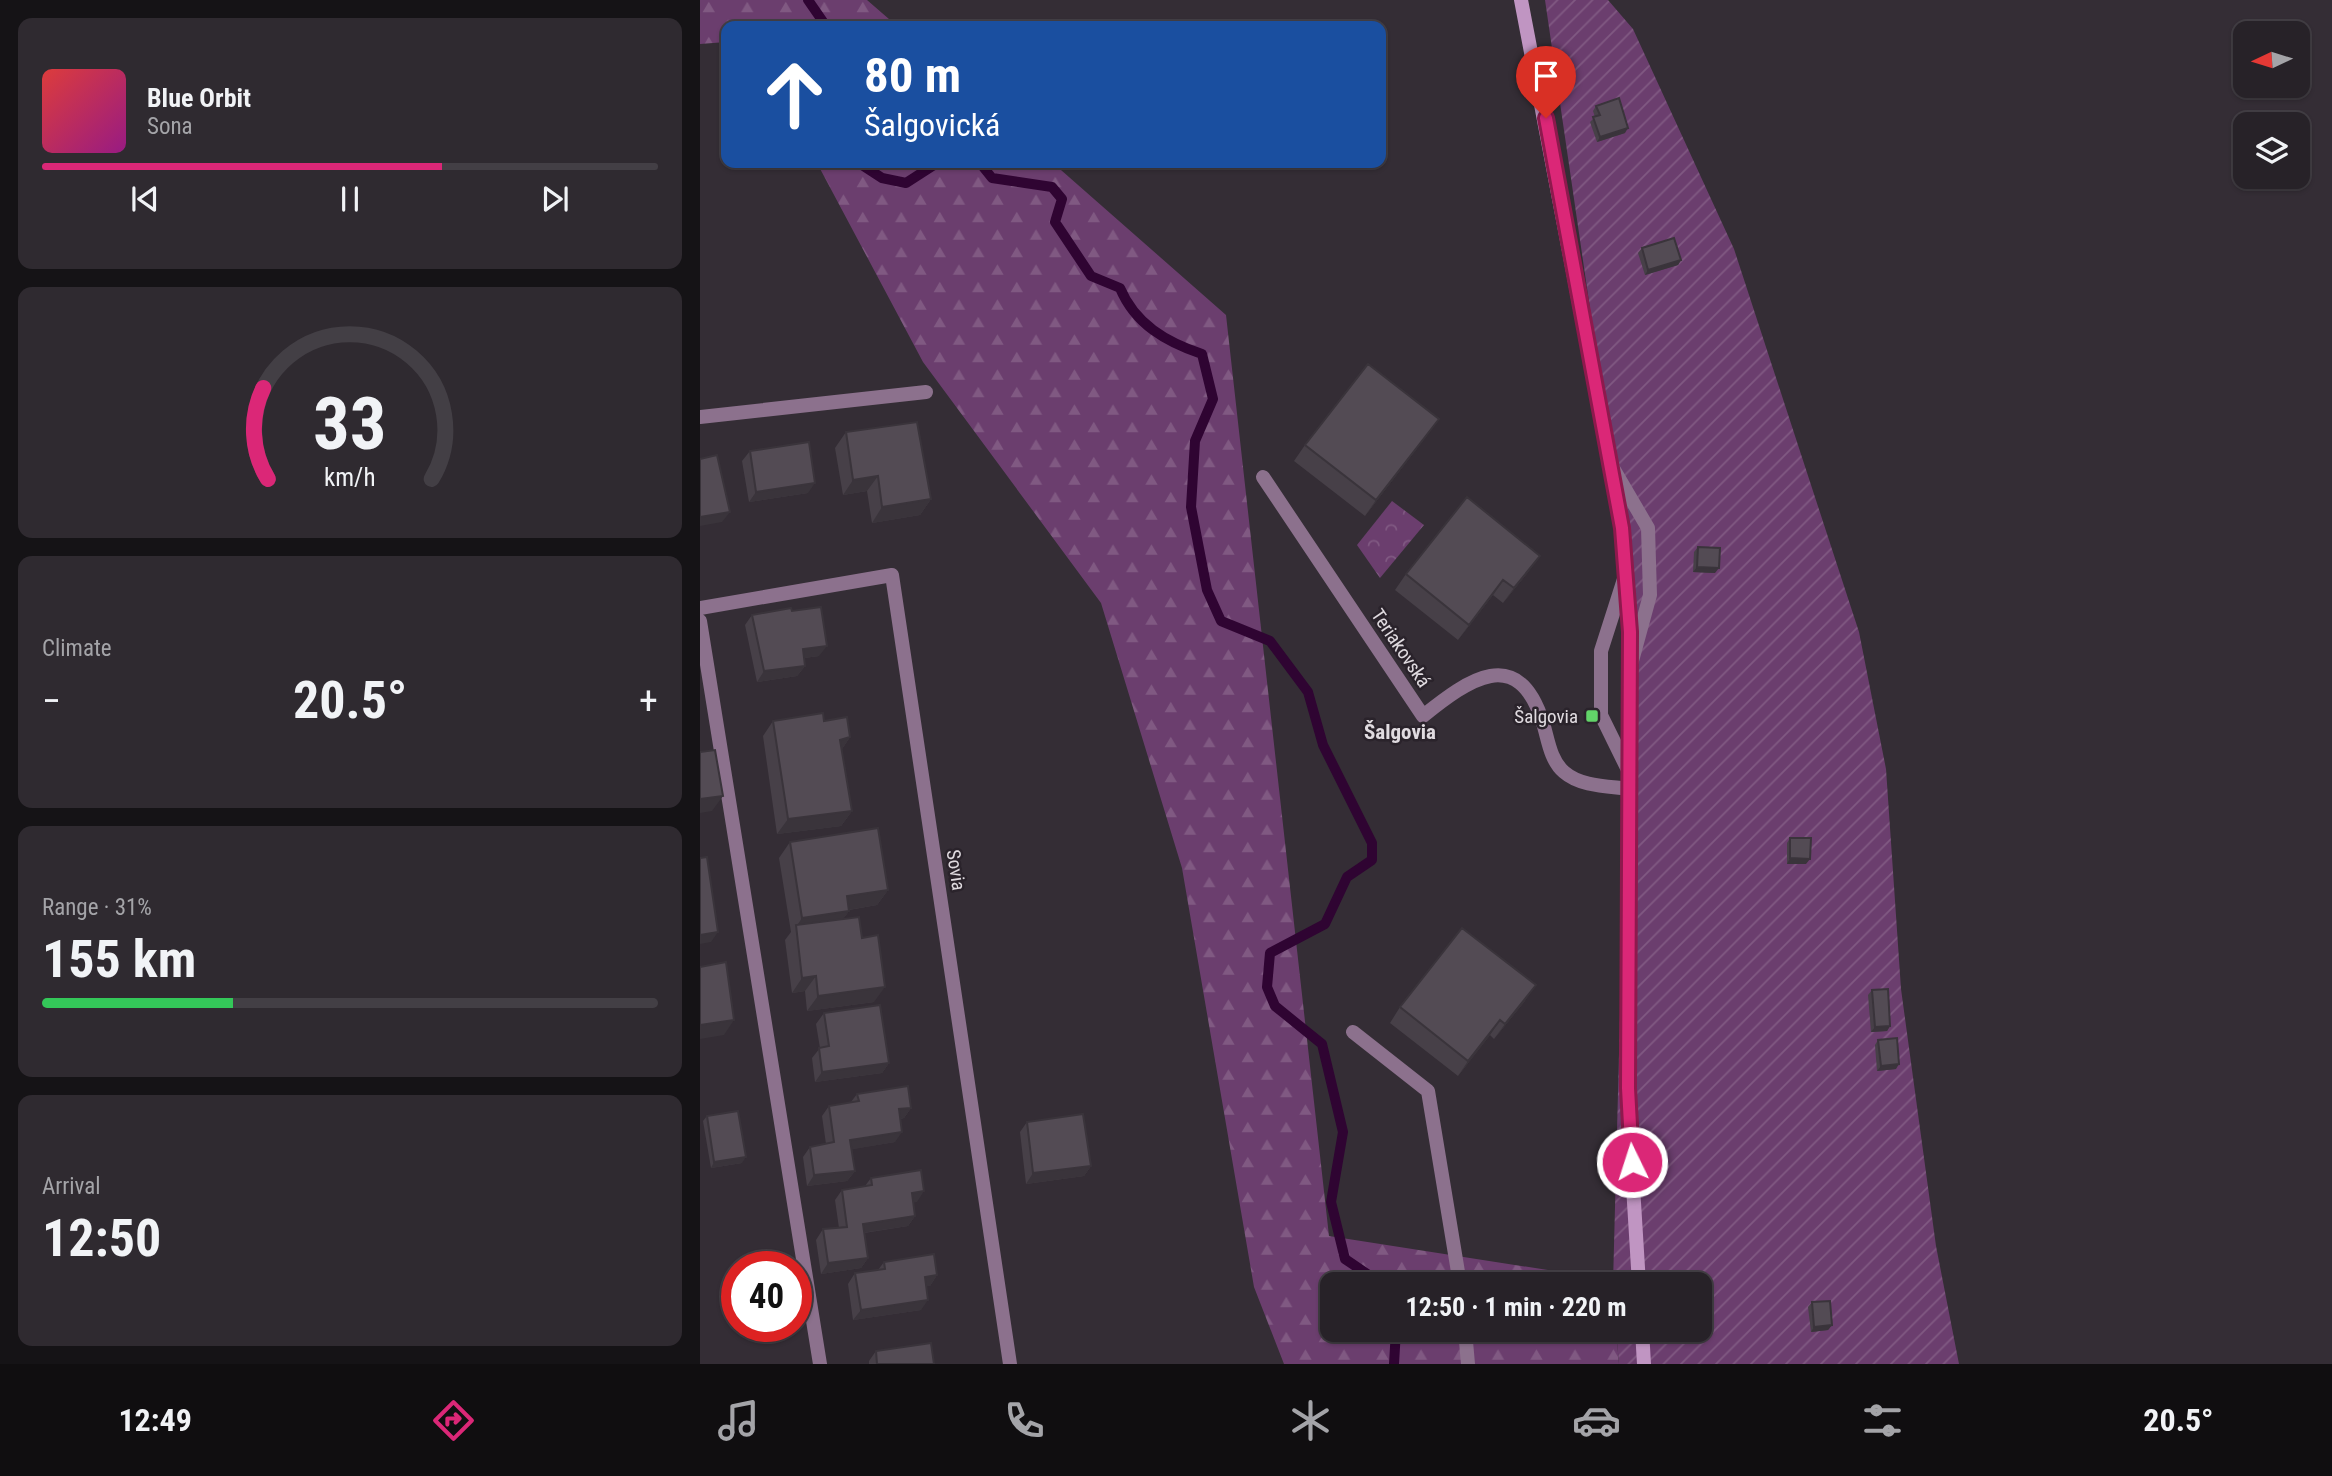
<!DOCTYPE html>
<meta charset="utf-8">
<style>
:root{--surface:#272228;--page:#2f2a30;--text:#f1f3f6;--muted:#a4a4a8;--line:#433f45;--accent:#db2777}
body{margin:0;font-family:"Roboto Condensed",sans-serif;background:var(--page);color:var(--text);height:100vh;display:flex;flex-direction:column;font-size:26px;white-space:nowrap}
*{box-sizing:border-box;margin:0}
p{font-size:23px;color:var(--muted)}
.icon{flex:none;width:38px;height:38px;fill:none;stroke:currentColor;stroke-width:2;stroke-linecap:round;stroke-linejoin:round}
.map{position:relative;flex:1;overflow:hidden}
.panel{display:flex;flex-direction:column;gap:18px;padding:18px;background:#151316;width:700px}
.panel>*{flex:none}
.hud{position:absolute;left:21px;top:21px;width:665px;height:147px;border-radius:14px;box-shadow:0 2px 5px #0004,0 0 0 2px var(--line);background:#1a4fa0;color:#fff;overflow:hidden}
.needle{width:46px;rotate:266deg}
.tools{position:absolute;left:1533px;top:21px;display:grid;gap:14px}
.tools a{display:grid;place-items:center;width:77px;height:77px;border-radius:14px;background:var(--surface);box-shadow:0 2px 5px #0004,0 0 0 2px var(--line);font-size:35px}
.speed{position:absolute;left:21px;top:1251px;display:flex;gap:14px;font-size:35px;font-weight:700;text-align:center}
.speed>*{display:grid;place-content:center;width:91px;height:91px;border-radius:50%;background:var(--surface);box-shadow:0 2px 5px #0004,0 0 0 2px var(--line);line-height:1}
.speed .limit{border:10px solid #d22;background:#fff;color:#111}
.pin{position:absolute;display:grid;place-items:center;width:60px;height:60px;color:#fff;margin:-72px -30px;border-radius:50% 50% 50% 0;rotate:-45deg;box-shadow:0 0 7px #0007}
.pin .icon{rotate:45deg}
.me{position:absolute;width:77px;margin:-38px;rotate:356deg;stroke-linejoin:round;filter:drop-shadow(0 0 5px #0008)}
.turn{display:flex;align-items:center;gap:24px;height:147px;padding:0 28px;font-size:32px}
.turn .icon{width:91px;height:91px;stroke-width:2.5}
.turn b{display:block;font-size:49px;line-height:60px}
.big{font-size:52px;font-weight:700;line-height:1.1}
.panel .tile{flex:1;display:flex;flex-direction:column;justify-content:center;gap:10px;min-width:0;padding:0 24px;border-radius:14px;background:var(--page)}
.panel .dial{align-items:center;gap:0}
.dial svg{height:182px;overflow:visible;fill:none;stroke:var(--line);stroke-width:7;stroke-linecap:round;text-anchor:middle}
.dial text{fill:var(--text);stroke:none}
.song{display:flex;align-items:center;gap:21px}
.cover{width:84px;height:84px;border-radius:10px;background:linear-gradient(135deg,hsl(0 70% 55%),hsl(310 70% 35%))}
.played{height:7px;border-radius:4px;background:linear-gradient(90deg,var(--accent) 65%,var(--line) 65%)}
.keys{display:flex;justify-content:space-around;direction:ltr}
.heat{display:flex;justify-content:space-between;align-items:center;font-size:38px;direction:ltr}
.charge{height:10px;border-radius:5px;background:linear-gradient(90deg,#34c759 31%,var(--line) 0)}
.trip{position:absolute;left:620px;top:1272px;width:392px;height:70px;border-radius:14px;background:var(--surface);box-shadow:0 2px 5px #0004,0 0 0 2px var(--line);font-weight:700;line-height:70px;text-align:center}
.tab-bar{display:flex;height:112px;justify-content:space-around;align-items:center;background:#100e10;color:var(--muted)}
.tab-bar .icon{width:49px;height:49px}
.tab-bar .active{color:var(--accent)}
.tab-bar b{font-size:32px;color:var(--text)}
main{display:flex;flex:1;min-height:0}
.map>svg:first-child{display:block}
.forest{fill:url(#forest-firs)}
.park{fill:url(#park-crowns)}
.garden{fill:url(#garden-furrows)}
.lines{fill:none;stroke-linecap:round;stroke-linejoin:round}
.stream{stroke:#2f0432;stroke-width:10}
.lane{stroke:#8c718d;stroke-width:14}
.street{stroke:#8c718d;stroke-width:14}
.secondary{stroke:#c095c2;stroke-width:14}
.wall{fill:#474048}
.shaded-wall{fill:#3a343b}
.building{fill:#534b54;stroke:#3a343b;stroke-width:2}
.route-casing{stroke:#8e194d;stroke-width:18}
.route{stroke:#db2777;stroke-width:12}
.poi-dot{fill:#62d469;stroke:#2a232b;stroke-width:2.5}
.labels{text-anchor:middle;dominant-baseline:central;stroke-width:5;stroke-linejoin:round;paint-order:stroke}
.street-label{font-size:19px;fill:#e0dbe0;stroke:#2a232b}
.poi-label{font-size:19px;fill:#e0dbe0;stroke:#2a232b;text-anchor:end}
.neighbourhood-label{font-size:21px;font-weight:bold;fill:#e0dbe0;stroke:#2a232b}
</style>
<main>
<section class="panel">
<div class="tile">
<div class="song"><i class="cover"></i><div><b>Blue Orbit</b><p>Sona</p></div></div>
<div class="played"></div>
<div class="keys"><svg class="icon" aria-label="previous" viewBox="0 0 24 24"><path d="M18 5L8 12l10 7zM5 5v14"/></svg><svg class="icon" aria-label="pause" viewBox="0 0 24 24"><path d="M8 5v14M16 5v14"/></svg><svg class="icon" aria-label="next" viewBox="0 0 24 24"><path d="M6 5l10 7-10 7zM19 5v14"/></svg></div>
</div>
<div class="tile dial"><svg viewBox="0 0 100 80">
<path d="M14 69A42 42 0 1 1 86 69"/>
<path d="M14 69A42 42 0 0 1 12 29" stroke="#db2777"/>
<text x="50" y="56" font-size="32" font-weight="700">33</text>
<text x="50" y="72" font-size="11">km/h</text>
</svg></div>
<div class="tile"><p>Climate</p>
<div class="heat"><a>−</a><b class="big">20.5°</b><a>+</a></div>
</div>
<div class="tile"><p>Range · 31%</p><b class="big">155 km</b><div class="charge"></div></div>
<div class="tile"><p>Arrival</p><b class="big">12:50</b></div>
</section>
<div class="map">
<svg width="1632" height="1364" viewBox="0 0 1632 1364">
<defs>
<pattern id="forest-firs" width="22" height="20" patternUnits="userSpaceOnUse" patternTransform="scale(1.75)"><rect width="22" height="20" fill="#6b3e6e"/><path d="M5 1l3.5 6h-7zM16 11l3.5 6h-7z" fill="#805982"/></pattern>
<pattern id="park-crowns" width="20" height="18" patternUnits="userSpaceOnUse" patternTransform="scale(1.75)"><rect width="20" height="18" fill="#6b3e6e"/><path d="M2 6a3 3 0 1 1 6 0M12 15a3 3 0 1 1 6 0" fill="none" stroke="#805982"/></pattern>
<pattern id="garden-furrows" width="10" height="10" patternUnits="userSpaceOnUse" patternTransform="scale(1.75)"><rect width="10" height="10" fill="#6b3e6e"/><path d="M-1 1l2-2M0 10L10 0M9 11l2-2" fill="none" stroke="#805982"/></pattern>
</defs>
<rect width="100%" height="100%" fill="#342d35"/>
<path class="forest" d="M 0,0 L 167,0 L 197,26 L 26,26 L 26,42 L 0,44 Z
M 117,163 L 353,163 L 526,315 L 629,1236 L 912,1280 L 913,1284 L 632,1284 L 632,1330 L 916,1330 L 919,1364 L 584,1364 L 554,1287 L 482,868 L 401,603 L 223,362 Z"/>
<path class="park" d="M 692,501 L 724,525 L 680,578 L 657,545 Z"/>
<path class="garden" d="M 845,0 L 908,0 L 933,29 L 1034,249 L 1159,632 L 1186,769 L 1201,989 L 1236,1246 L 1259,1364 L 919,1364 L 916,1330 L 999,1330 L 999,1284 L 913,1284 L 930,632 L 922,528 Z"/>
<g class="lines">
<path class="stream" d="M 108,0 L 126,26
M 159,163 L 182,178 L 206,183 L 237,163
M 280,163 L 292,178 L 352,187 L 362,199 L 355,222 L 391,276 L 420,288 C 435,324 466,342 502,354 L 513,399 L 495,441 L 491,507 L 507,590 L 521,621 L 570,641 L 608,692 L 623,745 L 672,843 L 672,860 L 647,877 L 625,924 L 570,953 L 567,987 L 575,1006 L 622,1044 L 643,1132 L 631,1202 L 645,1259 L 682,1284
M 694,1364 L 696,1330"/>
<path class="lane" d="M 910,463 L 948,528 L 950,595 L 932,661
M 925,576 L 901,651 L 901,715 L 930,774
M 653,1032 L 728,1091 L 760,1284
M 765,1330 L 768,1364"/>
<path class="street" d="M 0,417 L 226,392
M 563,477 L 723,716 C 768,680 818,643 843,723 C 848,739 850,760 864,772 C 881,787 909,786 931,789
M 0,608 L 192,575 L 310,1364
M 0,621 L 120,1364"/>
<path class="secondary" d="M 821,0 L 922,528 L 930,632 L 927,1088 L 939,1284
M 942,1330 L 944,1364"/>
</g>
<path class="wall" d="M 896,106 L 925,133 L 897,142 L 890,122 L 895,117 L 893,111 Z
M 942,248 L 981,260 L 978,265 L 945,275 L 938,253 Z
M 146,432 L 231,499 L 220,515 L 172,523 L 167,491 L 143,495 L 135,448 Z
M 728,434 L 665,516 L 594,461 L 605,445 Z
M 50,451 L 108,493 L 49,502 L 42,461 Z
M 998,547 L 1015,573 L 993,572 L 994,552 Z
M 829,571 L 803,603 L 793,595 L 758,640 L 695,590 L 706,574 Z
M 92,611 L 119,656 L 104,658 L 105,666 L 97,676 L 57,682 L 45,625 L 52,615 Z
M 73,721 L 124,721 L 150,737 L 142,749 L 152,811 L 141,826 L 77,834 L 63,736 Z
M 1090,838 L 1106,864 L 1087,864 L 1087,843 Z
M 90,842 L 188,890 L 177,905 L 149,910 L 149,911 L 143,919 L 162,938 L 174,1002 L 107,1011 L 105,991 L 92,993 L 85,940 L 91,932 L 79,858 Z
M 1172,990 L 1190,1026 L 1187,1031 L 1171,1032 L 1168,995 Z
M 825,1001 L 794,1039 L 790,1035 L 758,1076 L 690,1023 L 700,1007 Z
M 124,1013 L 189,1063 L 182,1073 L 115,1082 L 112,1058 L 120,1048 L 116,1024 Z
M 1178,1040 L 1196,1069 L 1177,1071 L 1175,1045 Z
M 157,1094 L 211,1108 L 204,1118 L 200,1119 L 195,1142 L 152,1149 L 155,1171 L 147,1181 L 107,1186 L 103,1157 L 110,1147 L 126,1144 L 122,1116 L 129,1106 L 151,1102 Z
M 7,1116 L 42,1163 L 11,1168 L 3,1121 Z
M 327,1122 L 391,1166 L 384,1176 L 326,1184 L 320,1132 Z
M 171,1178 L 217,1202 L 213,1202 L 215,1216 L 208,1226 L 164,1233 L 168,1258 L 161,1268 L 121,1274 L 116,1240 L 123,1229 L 139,1228 L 135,1200 L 142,1190 L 165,1186 Z
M 184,1262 L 237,1275 L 230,1286 L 226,1286 L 221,1310 L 153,1320 L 148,1284 L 155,1273 L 178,1270 Z
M 1112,1302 L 1132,1325 L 1128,1330 L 1111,1332 L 1108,1307 Z
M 176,1351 L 234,1364 L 169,1364 L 169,1361 Z"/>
<path class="shaded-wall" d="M 928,128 L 925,133 L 897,142 L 900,137 Z
M 981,260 L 978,265 L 945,275 L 948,270 Z
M 739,419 L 728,434 L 665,516 L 676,500 Z
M 178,476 L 167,491 L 143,495 L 153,480 Z
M 115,483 L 108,493 L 49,502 L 56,492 Z
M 231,499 L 220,515 L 172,523 L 182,507 Z
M 30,512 L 22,522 L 0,526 L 0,517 Z
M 840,556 L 829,571 L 803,603 L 814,588 Z
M 997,567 L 1019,568 L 1015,573 L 993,572 Z
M 803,580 L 793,595 L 758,640 L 769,625 Z
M 127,646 L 119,656 L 96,659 L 103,649 Z
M 105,666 L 97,676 L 57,682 L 64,671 Z
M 150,737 L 140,752 L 140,740 Z
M 23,796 L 12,811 L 0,813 L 0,799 Z
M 152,811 L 141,826 L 77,834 L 88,819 Z
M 1090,858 L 1110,859 L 1106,864 L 1087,864 Z
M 188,890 L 177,905 L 136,912 L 147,896 Z
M 149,911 L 138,926 L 96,927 L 102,918 Z
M 18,932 L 11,942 L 0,944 L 0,935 Z
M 116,976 L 105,991 L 92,993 L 102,978 Z
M 836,985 L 825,1001 L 794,1039 L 805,1024 Z
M 185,987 L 174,1002 L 107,1011 L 118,996 Z
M 34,1020 L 24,1035 L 0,1039 L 0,1025 Z
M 800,1020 L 790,1035 L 758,1076 L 768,1061 Z
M 1190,1026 L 1187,1031 L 1171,1032 L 1175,1027 Z
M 189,1063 L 182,1073 L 115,1082 L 122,1072 Z
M 1199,1064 L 1196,1069 L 1177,1071 L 1181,1066 Z
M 211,1108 L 204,1118 L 192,1120 L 199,1109 Z
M 202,1132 L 195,1142 L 143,1151 L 150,1140 Z
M 46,1157 L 42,1163 L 11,1168 L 14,1162 Z
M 391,1166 L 384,1176 L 326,1184 L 333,1173 Z
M 155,1171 L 147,1181 L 107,1186 L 114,1175 Z
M 224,1191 L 217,1202 L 205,1204 L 212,1193 Z
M 215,1216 L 208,1226 L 155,1234 L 163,1224 Z
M 168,1258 L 161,1268 L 121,1274 L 128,1263 Z
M 237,1275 L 230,1286 L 218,1287 L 225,1277 Z
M 228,1300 L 221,1310 L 153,1320 L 161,1310 Z
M 1132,1325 L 1128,1330 L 1111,1332 L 1114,1327 Z"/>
<path class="building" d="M 919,98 L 928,128 L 900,137 L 893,117 L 900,115 L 896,106 Z
M 974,238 L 981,260 L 948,270 L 942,248 Z
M 668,364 L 739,419 L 676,500 L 605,445 Z
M 217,422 L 231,499 L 182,507 L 178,476 L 153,480 L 146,432 Z
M 109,442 L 115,483 L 56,492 L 50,451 Z
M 17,455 L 30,512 L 0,517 L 0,459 Z
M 767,497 L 840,556 L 814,588 L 803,580 L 769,625 L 706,574 Z
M 998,547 L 1020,548 L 1019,568 L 997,567 Z
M 121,607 L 127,646 L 103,649 L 105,666 L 64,671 L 52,615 L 91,608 L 92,611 Z
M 123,713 L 124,721 L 147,717 L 150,737 L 140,740 L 152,811 L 88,819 L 73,721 Z
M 15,750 L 23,796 L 0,799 L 0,752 Z
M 178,828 L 188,890 L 147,896 L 149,911 L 102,918 L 90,842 Z
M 1090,838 L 1111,838 L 1110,859 L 1090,858 Z
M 7,857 L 18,932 L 0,935 L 0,858 Z
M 159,917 L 162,938 L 178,935 L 185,987 L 118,996 L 116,976 L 102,978 L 96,925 Z
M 762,928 L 836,985 L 805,1024 L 800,1020 L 768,1061 L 700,1007 Z
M 26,962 L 34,1020 L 0,1025 L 0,967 Z
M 1188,989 L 1190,1026 L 1175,1027 L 1172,990 Z
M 180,1005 L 189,1063 L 122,1072 L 119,1048 L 129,1046 L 124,1013 Z
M 1197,1038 L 1199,1064 L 1181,1066 L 1178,1040 Z
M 208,1086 L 211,1108 L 199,1109 L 202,1132 L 150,1140 L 155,1171 L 114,1175 L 110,1147 L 134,1142 L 129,1106 L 159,1101 L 157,1094 Z
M 38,1111 L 46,1157 L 14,1162 L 7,1116 Z
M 383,1114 L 391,1166 L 333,1173 L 327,1122 Z
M 221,1170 L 224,1191 L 212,1193 L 215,1216 L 163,1224 L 168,1258 L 128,1263 L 123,1229 L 147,1227 L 142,1190 L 172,1185 L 171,1178 Z
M 234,1254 L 237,1275 L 225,1277 L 228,1300 L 161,1310 L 155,1273 L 185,1269 L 184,1262 Z
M 1130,1301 L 1132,1325 L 1114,1327 L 1112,1302 Z
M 231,1343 L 234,1364 L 177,1364 L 176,1351 Z"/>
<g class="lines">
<g class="route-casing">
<path id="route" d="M 846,118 L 922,528 L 930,632 L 928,1088 L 932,1162"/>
</g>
<use href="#route" class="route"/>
</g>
<rect class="poi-dot" x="885" y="709" width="14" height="14" rx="3.5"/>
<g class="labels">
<g class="street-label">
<text transform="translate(701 648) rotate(56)">Teriakovská</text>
<text transform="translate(256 870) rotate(81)">Sovia</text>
</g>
<g class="poi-label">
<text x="878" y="716">Šalgovia</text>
</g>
<g class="neighbourhood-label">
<text x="700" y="732">Šalgovia</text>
</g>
</g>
</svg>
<div class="tools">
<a><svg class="needle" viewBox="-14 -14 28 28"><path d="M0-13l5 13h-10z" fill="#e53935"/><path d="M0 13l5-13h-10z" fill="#a4a4a8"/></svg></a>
<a><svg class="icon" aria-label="layers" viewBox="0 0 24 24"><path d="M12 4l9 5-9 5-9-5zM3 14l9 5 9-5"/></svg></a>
</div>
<div class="speed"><div class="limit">40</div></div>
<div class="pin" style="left:846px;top:118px;background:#d93025"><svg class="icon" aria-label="arrive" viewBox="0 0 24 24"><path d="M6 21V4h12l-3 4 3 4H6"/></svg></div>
<svg class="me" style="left:932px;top:1162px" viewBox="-20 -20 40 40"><circle r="17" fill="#db2777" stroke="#fff" stroke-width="3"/><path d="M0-11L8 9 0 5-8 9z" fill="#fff"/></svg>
<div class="trip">12:50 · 1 min · 220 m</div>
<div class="hud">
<div class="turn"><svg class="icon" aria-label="ahead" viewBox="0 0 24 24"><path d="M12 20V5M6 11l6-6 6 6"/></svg><div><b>80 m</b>Šalgovická</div></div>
</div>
</div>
</main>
<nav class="tab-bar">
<b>12:49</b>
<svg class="icon active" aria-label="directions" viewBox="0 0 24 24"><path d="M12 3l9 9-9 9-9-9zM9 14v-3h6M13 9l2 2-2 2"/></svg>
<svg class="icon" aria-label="music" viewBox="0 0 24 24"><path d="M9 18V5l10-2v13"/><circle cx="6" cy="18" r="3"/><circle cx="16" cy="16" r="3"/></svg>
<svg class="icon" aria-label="phone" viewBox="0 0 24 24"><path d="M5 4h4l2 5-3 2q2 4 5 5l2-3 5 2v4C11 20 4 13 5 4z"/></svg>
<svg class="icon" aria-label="climate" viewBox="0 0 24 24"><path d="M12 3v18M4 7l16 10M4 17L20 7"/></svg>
<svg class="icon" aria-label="car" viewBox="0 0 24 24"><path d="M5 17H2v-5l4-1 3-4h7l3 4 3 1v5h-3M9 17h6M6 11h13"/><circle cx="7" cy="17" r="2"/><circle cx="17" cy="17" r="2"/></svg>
<svg class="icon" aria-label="filters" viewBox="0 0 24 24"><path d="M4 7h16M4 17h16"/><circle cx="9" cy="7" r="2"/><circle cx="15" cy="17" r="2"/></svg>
<b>20.5°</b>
</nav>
